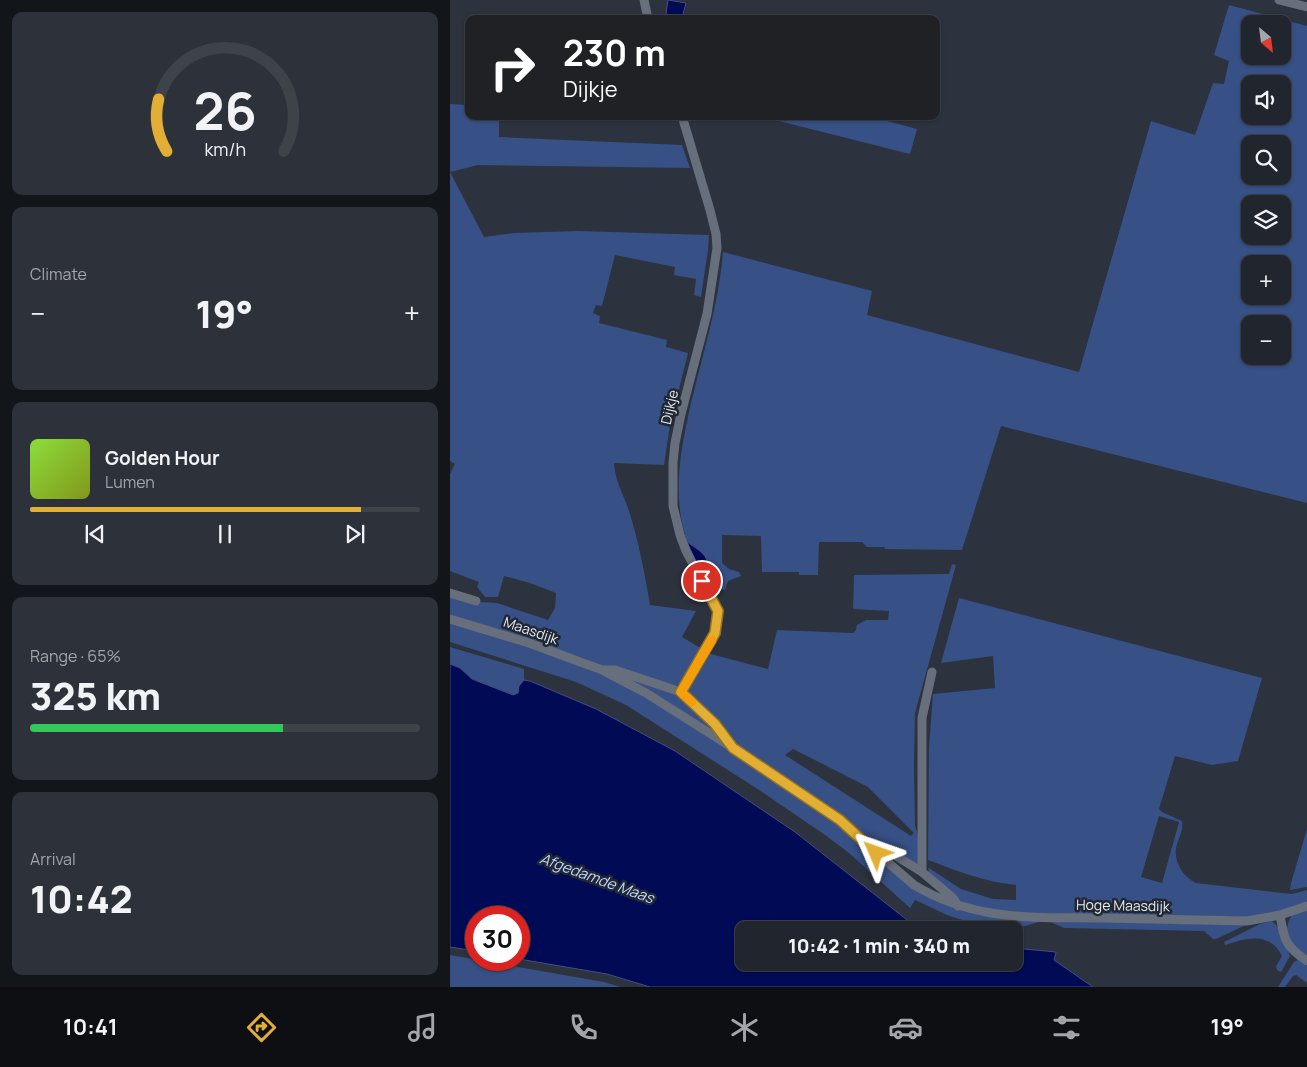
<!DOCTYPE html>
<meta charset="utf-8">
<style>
:root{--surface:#21262e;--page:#2d323a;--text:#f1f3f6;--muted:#a2a5aa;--line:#3e434a;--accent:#e2af34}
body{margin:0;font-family:Manrope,sans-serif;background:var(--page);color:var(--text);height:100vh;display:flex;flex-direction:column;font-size:19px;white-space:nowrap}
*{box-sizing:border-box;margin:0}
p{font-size:16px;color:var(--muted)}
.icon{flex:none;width:28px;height:28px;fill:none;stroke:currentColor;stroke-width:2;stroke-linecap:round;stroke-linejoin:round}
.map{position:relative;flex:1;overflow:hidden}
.sheet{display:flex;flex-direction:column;gap:12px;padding:12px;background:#121519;width:450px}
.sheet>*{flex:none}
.hud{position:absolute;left:15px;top:15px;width:475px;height:105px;border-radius:10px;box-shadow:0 1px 4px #0004,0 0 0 1px var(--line);background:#202124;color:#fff;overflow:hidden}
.needle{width:32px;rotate:152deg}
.buttons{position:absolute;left:791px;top:15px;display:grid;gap:10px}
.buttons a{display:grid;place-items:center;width:50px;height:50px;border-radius:10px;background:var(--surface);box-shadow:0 1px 4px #0004,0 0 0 1px var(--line);font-size:25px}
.speed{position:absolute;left:15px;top:906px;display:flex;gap:10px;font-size:25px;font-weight:700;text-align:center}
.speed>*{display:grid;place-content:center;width:65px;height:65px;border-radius:50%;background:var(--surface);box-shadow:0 1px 4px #0004,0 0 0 1px var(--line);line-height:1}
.speed .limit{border:8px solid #d22;background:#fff;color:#111}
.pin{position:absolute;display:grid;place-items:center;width:42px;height:42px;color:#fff;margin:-21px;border:2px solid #fff;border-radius:50%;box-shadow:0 1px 5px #0007}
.me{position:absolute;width:55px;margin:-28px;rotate:313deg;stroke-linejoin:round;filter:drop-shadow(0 0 4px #0008)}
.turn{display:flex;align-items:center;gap:18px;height:105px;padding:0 15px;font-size:22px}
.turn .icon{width:65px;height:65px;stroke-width:2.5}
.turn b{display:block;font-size:35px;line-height:42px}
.big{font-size:38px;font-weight:800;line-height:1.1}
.sheet .tile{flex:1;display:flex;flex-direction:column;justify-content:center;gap:8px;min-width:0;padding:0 18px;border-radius:10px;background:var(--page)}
.sheet .dial{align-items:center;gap:0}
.dial svg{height:130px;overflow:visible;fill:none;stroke:var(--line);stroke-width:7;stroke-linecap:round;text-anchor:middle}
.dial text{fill:var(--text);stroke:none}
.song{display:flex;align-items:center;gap:15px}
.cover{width:60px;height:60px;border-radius:8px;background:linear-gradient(135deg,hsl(90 70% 55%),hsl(70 70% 35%))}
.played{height:5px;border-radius:2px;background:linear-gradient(90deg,var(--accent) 85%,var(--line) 85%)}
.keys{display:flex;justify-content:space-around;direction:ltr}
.heat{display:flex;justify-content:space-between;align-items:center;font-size:28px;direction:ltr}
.charge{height:8px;border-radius:4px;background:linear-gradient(90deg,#34c759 65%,var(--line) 0)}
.trip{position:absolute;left:285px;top:921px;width:288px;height:50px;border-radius:10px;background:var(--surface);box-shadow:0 1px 4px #0004,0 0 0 1px var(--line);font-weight:800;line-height:50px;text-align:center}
.menu{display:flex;height:80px;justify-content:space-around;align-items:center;background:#0d0f12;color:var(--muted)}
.menu .icon{width:35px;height:35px}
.menu .current{color:var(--accent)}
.menu b{font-size:22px;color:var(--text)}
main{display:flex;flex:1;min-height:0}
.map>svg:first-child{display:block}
.green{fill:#375086;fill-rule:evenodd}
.water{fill:#010a54;stroke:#454d83}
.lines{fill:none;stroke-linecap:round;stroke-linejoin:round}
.minor{stroke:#676e7c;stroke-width:9}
.route-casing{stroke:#937222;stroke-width:12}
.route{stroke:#e2af34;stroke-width:9}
.slow{stroke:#f59e0b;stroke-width:9}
.labels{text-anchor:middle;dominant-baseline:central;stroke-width:5;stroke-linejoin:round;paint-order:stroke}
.street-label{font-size:14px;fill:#e5e9f0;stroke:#222833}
.water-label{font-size:15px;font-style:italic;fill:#bfd4fe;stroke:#222833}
</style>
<main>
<section class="sheet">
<div class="tile dial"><svg viewBox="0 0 100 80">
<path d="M14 69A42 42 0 1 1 86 69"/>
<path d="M14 69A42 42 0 0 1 9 37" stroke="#e2af34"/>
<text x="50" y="56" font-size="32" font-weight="700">26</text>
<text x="50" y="72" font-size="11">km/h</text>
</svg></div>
<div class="tile"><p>Climate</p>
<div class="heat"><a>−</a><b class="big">19°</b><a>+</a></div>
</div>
<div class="tile">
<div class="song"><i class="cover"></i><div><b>Golden Hour</b><p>Lumen</p></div></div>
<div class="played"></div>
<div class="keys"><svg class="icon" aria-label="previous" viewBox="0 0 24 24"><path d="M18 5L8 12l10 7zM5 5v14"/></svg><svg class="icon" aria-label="pause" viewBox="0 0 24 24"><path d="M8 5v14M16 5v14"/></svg><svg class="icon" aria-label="next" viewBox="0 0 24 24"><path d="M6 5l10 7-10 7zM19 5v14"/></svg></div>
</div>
<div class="tile"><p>Range · 65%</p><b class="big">325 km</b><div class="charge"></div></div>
<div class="tile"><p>Arrival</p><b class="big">10:42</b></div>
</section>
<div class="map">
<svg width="857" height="987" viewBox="0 0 857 987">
<rect width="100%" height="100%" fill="#2c323e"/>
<path class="green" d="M 779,5 L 857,26 L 857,503 L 551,426 L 512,550 L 435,549 L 434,547 L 417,547 L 412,542 L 369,542 L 368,575 L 349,575 L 349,572 L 312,572 L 311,536 L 272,535 L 272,563 L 279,569 L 289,572 L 291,576 L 278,581 L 275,590 L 266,588 L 258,579 C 259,556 255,554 237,542 C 221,494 231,447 242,399 C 254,350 269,302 273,252 L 422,291 L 417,315 L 629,372 L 701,121 L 745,135 L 763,83 L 774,84 L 779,61 L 764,55 ZM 800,24 L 832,24 L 832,56 L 800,56 ZM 800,84 L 832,84 L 832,116 L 800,116 ZM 800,144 L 832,144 L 832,176 L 800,176 ZM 800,204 L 832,204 L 832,236 L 800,236 ZM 800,264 L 832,264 L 832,296 L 800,296 ZM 800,324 L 832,324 L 832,356 L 800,356 Z
M 0,104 L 19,105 L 19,116 L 49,116 L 49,137 L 232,145 L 240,168 L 28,165 L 0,172 L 34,237 L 63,233 L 128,231 L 259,235 L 258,250 L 251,297 L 244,295 L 246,279 L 224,275 L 225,267 L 165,255 L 152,306 L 146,305 L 143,313 L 150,316 L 149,323 L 217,340 L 216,347 L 238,353 L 220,425 L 214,465 L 164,463 C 165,482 175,497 180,514 C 189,544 195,574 200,605 L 246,611 L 232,637 L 254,650 L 233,683 L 225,686 L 153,667 L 133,658 L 3,617 L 0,614 L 0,595 L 29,605 L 30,602 L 47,603 L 98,620 L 105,608 L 106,593 L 80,583 L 54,576 L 48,597 L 35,597 L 27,587 L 29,582 L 0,571 L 0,474 L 5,464 L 0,461 Z
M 309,116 L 419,116 L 467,129 L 460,154 Z
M 502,564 L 506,565 L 465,713 L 464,766 L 465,825 L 469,840 L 470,868 L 414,837 L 287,746 L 267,721 L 240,698 L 238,692 L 238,686 L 257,653 L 318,669 L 327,630 L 403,633 L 406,630 L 407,625 L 416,620 L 438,620 L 439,611 L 403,609 L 404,575 L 499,574 ZM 343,749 L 418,787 L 464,833 L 461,836 L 335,755 Z
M 509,598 L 812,678 L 788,761 L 762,765 L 725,756 L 709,809 L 712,812 L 732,821 C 734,831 727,840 726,849 C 724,863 734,877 746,883 L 842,894 L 857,890 L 857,903 L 818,915 L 793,918 L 562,913 L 512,904 L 480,877 L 478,868 L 479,868 L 511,889 L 543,899 L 566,900 L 566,885 C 535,882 507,871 478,860 L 479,747 L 483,694 L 545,688 L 543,656 L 491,663 ZM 709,816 L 729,822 L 712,883 L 691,877 Z
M 0,622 L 79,646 L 155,676 L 195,696 L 239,722 L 389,823 L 446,875 L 512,910 L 796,925 L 766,939 L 763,939 L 754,931 L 614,928 L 596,920 L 564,929 L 518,922 L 497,915 L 465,900 L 460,908 L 399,853 L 375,835 L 306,788 L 176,705 L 126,682 L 0,642 Z
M 0,647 L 74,669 L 74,680 L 69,686 L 68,693 L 63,695 L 22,679 L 10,668 L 0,664 Z
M 167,673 L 228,695 L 274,737 Z
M 857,829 L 857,887 L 840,890 L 841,883 Z
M 857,910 L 857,958 C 841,946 830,935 842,915 Z
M 822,921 L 829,928 L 840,956 L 831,972 L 827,970 L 826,966 L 832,956 C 820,931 796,938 775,945 L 774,942 L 810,924 Z
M 0,955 L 154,982 L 171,987 L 0,987 Z
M 848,960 L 857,966 L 857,983 L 846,975 L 843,976 L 835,987 L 828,987 L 844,962 Z"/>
<path class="water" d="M 218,0 L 236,3 L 232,18 L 216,14 Z
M 237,542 C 256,555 259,555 258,579 L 247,564 Z
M 0,664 L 10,668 L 22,679 L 63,695 L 68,693 L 69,686 L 74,680 L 80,681 L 146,709 L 225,751 L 345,832 L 461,923 L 473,930 L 294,930 L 294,962 L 564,962 L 564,948 L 606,952 L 604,960 L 643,987 L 200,987 L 157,974 L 69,959 L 69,918 L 26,918 L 26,951 L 0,947 Z"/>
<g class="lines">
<path class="minor" d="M 194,0 L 198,19
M 829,0 L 857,7
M 0,593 L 26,601
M 0,619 L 79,643 L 152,670 L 196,693 L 283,748 L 390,821 L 464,885 C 526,922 584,917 652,918 C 701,919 749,920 797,921 L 830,915 L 857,906
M 154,670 L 165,670 L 231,692 L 265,724 L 280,743
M 231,692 L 265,633 L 268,611 L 236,551 L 230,535 L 223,506 L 223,463 L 225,443 L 231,414 L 257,314 L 267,248 L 266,234 L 260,210 L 232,116
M 414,841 L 425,843 L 472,872 L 503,898 L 508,906
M 472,872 L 472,718 L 482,672
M 830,915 C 834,940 835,946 857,961"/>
</g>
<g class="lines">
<g class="route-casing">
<path id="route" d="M 252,581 L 268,611 L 265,633 L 231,692 L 265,724 L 283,748 L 390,820 L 426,853"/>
</g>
<use href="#route" class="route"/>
<path class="slow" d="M 242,702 L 231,692 L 262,640"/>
</g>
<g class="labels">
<g class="street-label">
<text transform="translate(219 407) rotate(-77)">Dijkje</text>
<text transform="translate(81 630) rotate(19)">Maasdijk</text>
<text transform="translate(673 905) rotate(1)">Hoge Maasdijk</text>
</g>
<g class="water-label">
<text transform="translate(147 878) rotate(20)">Afgedamde Maas</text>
</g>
</g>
</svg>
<div class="buttons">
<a><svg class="needle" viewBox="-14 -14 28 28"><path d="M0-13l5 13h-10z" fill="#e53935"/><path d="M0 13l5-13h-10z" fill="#a2a5aa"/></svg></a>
<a><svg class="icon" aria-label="sound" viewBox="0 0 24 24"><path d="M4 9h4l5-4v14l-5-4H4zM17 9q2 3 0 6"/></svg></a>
<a><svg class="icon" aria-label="search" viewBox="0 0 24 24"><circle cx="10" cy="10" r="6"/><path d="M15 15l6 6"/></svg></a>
<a><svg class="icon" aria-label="layers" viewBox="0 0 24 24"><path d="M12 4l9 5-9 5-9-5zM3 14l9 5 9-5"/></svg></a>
<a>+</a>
<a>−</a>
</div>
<div class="speed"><div class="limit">30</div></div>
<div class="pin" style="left:252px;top:581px;background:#d93025"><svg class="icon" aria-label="arrive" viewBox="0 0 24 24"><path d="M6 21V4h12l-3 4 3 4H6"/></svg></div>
<svg class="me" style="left:426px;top:853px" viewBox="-20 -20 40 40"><path d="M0-17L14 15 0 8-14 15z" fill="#e2af34" stroke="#fff" stroke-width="4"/></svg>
<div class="trip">10:42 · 1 min · 340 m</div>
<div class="hud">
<div class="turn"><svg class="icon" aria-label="right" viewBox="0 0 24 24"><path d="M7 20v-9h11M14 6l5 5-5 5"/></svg><div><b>230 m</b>Dijkje</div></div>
</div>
</div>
</main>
<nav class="menu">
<b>10:41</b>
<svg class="icon current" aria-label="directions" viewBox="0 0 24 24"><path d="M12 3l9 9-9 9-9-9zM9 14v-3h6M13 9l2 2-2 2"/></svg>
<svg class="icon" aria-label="music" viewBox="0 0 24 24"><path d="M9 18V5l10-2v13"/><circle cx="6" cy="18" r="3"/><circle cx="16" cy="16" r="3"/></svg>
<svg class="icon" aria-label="phone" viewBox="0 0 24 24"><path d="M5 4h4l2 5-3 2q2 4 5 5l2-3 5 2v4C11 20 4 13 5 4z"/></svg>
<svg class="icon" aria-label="climate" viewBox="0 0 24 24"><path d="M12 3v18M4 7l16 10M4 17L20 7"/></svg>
<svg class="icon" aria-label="car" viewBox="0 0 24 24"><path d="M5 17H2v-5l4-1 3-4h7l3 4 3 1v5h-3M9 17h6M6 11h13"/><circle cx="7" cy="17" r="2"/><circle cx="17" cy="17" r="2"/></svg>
<svg class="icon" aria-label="filters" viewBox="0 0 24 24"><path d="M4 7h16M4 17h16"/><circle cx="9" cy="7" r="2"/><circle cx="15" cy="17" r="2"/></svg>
<b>19°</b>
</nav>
